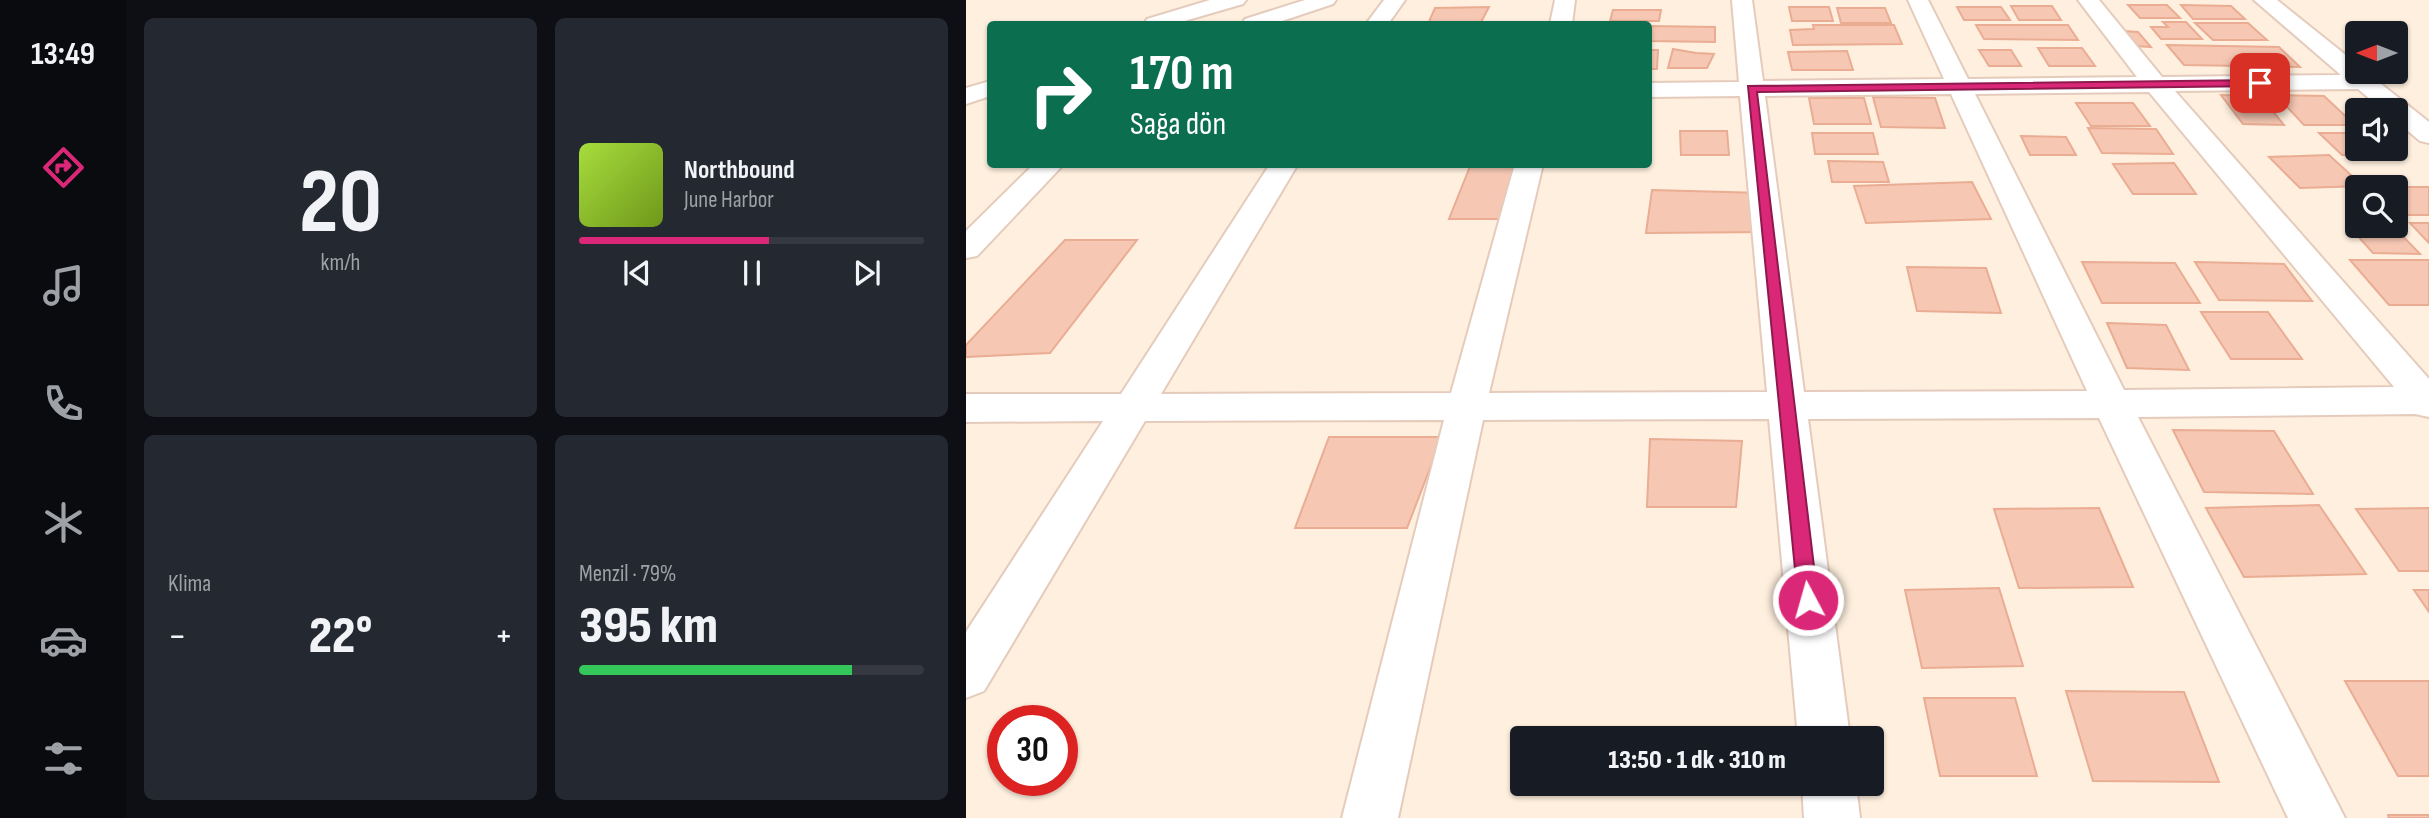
<!DOCTYPE html>
<html lang="tr">
<meta charset="utf-8">
<style>
:root{--surface:#171b24;--page:#242831;--text:#f1f3f6;--muted:#9ea1a6;--line:#363941;--accent:#db2777}
body{margin:0;font-family:"Sofia Sans Condensed",sans-serif;background:var(--page);color:var(--text);height:100vh;display:flex;flex-direction:column;font-size:26px;white-space:nowrap}
*{box-sizing:border-box;margin:0}
p{font-size:23px;color:var(--muted)}
.icon{flex:none;width:38px;height:38px;fill:none;stroke:currentColor;stroke-width:2;stroke-linecap:round;stroke-linejoin:round}
.map{position:relative;flex:1;overflow:hidden}
.drawer{display:flex;flex-direction:column;gap:18px;padding:18px;background:#0d0f14;width:840px}
.drawer>*{flex:none}
.banner{position:absolute;left:21px;top:21px;width:665px;height:147px;border-radius:7px;box-shadow:0 2px 5px #0004;background:#0b6e4f;color:#fff;overflow:hidden}
.needle{width:46px;rotate:270deg}
.buttons{position:absolute;left:1379px;top:21px;display:grid;gap:14px}
.buttons a{display:grid;place-items:center;width:63px;height:63px;border-radius:7px;background:var(--surface);box-shadow:0 2px 5px #0004;font-size:35px}
.speed{position:absolute;left:21px;top:705px;display:flex;gap:14px;font-size:35px;font-weight:700;text-align:center}
.speed>*{display:grid;place-content:center;width:91px;height:91px;border-radius:50%;background:var(--surface);box-shadow:0 2px 5px #0004;line-height:1}
.speed .limit{border:10px solid #d22;background:#fff;color:#111}
.pin{position:absolute;display:grid;place-items:center;width:60px;height:60px;color:#fff;margin:-30px;border-radius:14px;box-shadow:0 4px 10px #0006}
.me{position:absolute;width:77px;margin:-38px;rotate:354deg;stroke-linejoin:round;filter:drop-shadow(0 0 5px #0008)}
.turn{display:flex;align-items:center;gap:24px;height:147px;padding:0 28px;font-size:32px}
.turn .icon{width:91px;height:91px;stroke-width:2.5}
.turn b{display:block;font-size:49px;line-height:60px}
.big{font-size:52px;font-weight:800;line-height:1.1}
.drawer .tile{flex:1;display:flex;flex-direction:column;justify-content:center;gap:10px;min-width:0;padding:0 24px;border-radius:10px;background:var(--page)}
.drawer .dial{align-items:center;gap:0}
.dial b{font-size:91px;line-height:1}
.song{display:flex;align-items:center;gap:21px}
.cover{width:84px;height:84px;border-radius:10px;background:linear-gradient(135deg,hsl(80 70% 55%),hsl(80 70% 35%))}
.played{height:7px;border-radius:4px;background:linear-gradient(90deg,var(--accent) 55%,var(--line) 55%)}
.keys{display:flex;justify-content:space-around;direction:ltr}
.heat{display:flex;justify-content:space-between;align-items:center;font-size:38px;direction:ltr}
.charge{height:10px;border-radius:5px;background:linear-gradient(90deg,#34c759 79%,var(--line) 0)}
.drawer .tiles{flex:1;display:grid;gap:18px;grid-template-columns:repeat(2,1fr)}
.trip{position:absolute;left:544px;top:726px;width:374px;height:70px;border-radius:7px;background:var(--surface);box-shadow:0 2px 5px #0004;font-weight:800;line-height:70px;text-align:center}
main{display:flex;flex:1;min-height:0}
.menu{display:flex;flex-direction:column;width:126px;justify-content:space-around;align-items:center;background:#090b0e;color:var(--muted)}
.menu .icon{width:49px;height:49px}
.menu .active{color:var(--accent)}
.menu b{font-size:32px;color:var(--text)}
.map>svg:first-child{display:block}
.building{fill:#f6c8b3;stroke:#eaac92;stroke-width:2}
.lines{fill:none;stroke-linecap:round;stroke-linejoin:round}
.minor-casing{stroke:#e5cbbc;stroke-width:4}
.minor{fill:#fff;fill-rule:evenodd}
.route{fill:#db2777;stroke:#8e194d;stroke-width:2}
</style>
<main>
<nav class="menu">
<b>13:49</b>
<svg class="icon active" aria-label="directions" viewBox="0 0 24 24"><path d="M12 3l9 9-9 9-9-9zM9 14v-3h6M13 9l2 2-2 2"/></svg>
<svg class="icon" aria-label="music" viewBox="0 0 24 24"><path d="M9 18V5l10-2v13"/><circle cx="6" cy="18" r="3"/><circle cx="16" cy="16" r="3"/></svg>
<svg class="icon" aria-label="phone" viewBox="0 0 24 24"><path d="M5 4h4l2 5-3 2q2 4 5 5l2-3 5 2v4C11 20 4 13 5 4z"/></svg>
<svg class="icon" aria-label="climate" viewBox="0 0 24 24"><path d="M12 3v18M4 7l16 10M4 17L20 7"/></svg>
<svg class="icon" aria-label="car" viewBox="0 0 24 24"><path d="M5 17H2v-5l4-1 3-4h7l3 4 3 1v5h-3M9 17h6M6 11h13"/><circle cx="7" cy="17" r="2"/><circle cx="17" cy="17" r="2"/></svg>
<svg class="icon" aria-label="filters" viewBox="0 0 24 24"><path d="M4 7h16M4 17h16"/><circle cx="9" cy="7" r="2"/><circle cx="15" cy="17" r="2"/></svg>
</nav>
<section class="drawer">
<div class="tiles">
<div class="tile dial"><b>20</b><p>km/h</p></div>
<div class="tile">
<div class="song"><i class="cover"></i><div><b>Northbound</b><p>June Harbor</p></div></div>
<div class="played"></div>
<div class="keys"><svg class="icon" aria-label="previous" viewBox="0 0 24 24"><path d="M18 5L8 12l10 7zM5 5v14"/></svg><svg class="icon" aria-label="pause" viewBox="0 0 24 24"><path d="M8 5v14M16 5v14"/></svg><svg class="icon" aria-label="next" viewBox="0 0 24 24"><path d="M6 5l10 7-10 7zM19 5v14"/></svg></div>
</div>
<div class="tile"><p>Klima</p>
<div class="heat"><a>−</a><b class="big">22°</b><a>+</a></div>
</div>
<div class="tile"><p>Menzil · 79%</p><b class="big">395 km</b><div class="charge"></div></div>
</div>
</section>
<div class="map">
<svg width="1463" height="818" viewBox="0 0 1463 818">
<rect width="100%" height="100%" fill="#feefde"/>
<path class="building" d="M 1162,5 L 1201,5 L 1214,18 L 1174,18 Z
M 1215,5 L 1265,6 L 1279,19 L 1227,19 Z
M 1045,6 L 1086,6 L 1095,20 L 1053,20 Z
M 523,7 L 514,24 L 462,24 L 469,8 Z
M 823,7 L 863,7 L 867,21 L 826,21 Z
M 991,7 L 1035,7 L 1044,20 L 998,20 Z
M 871,8 L 919,8 L 925,23 L 875,23 Z
M 647,10 L 695,10 L 693,21 L 644,21 Z
M 1197,22 L 1220,22 L 1236,39 L 1195,39 L 1185,27 L 1202,27 Z
M 1229,23 L 1282,23 L 1301,40 L 1247,40 Z
M 847,25 L 928,25 L 936,44 L 827,45 L 824,30 L 848,29 Z
M 1010,25 L 1102,25 L 1112,40 L 1018,39 Z
M 682,26 L 749,27 L 749,42 L 682,41 Z
M 1158,31 L 1172,32 L 1185,47 L 1170,46 Z
M 1201,45 L 1313,47 L 1334,67 L 1218,65 Z
M 1072,48 L 1116,48 L 1129,66 L 1083,66 Z
M 707,49 L 730,53 L 748,54 L 741,68 L 702,68 Z
M 682,50 L 692,50 L 691,69 L 682,69 Z
M 1013,50 L 1045,50 L 1055,66 L 1023,66 Z
M 881,51 L 887,70 L 826,70 L 822,52 Z
M 1255,95 L 1294,96 L 1318,125 L 1277,124 Z
M 1310,95 L 1358,96 L 1389,125 L 1338,125 Z
M 907,97 L 969,98 L 979,128 L 915,127 Z
M 843,98 L 898,98 L 905,124 L 848,124 Z
M 1110,103 L 1167,103 L 1184,126 L 1125,126 Z
M 1122,128 L 1190,129 L 1207,154 L 1136,153 Z
M 714,131 L 761,131 L 763,155 L 715,155 Z
M 846,133 L 907,133 L 912,154 L 849,154 Z
M 1353,133 L 1391,133 L 1391,149 L 1426,149 L 1433,154 L 1376,155 Z
M 1055,136 L 1100,137 L 1110,155 L 1064,155 Z
M 1363,155 L 1397,186 L 1334,188 L 1303,157 Z
M 862,161 L 917,162 L 923,182 L 866,182 Z
M 1208,163 L 1230,194 L 1167,194 L 1147,164 Z
M 505,164 L 554,164 L 542,219 L 483,219 Z
M 1006,182 L 1025,219 L 900,223 L 888,186 Z
M 1405,187 L 1463,187 L 1463,215 L 1434,215 L 1430,211 L 1430,187 Z
M 686,190 L 796,193 L 801,232 L 680,233 Z
M 1444,223 L 1463,223 L 1463,243 Z
M 1381,224 L 1427,226 L 1454,254 L 1407,253 Z
M 99,240 L 171,240 L 84,353 L 0,357 L 0,345 Z
M 1384,260 L 1463,260 L 1463,305 L 1423,305 Z
M 1116,262 L 1209,263 L 1234,303 L 1136,303 Z
M 1229,262 L 1318,264 L 1346,301 L 1253,300 Z
M 941,267 L 1020,268 L 1035,313 L 951,311 Z
M 1235,312 L 1302,312 L 1336,359 L 1265,359 Z
M 1141,323 L 1200,325 L 1223,370 L 1161,368 Z
M 1207,430 L 1308,431 L 1347,494 L 1238,492 Z
M 363,437 L 476,437 L 441,528 L 329,528 Z
M 684,439 L 776,441 L 770,507 L 681,507 Z
M 1353,505 L 1400,574 L 1278,577 L 1240,508 Z
M 1133,508 L 1167,587 L 1053,588 L 1028,509 Z
M 1463,508 L 1463,571 L 1433,571 L 1390,509 Z
M 1033,588 L 1057,666 L 956,668 L 939,590 Z
M 1448,590 L 1463,590 L 1463,612 Z
M 1379,681 L 1463,681 L 1463,776 L 1432,776 Z
M 1100,691 L 1218,692 L 1253,782 L 1127,781 Z
M 958,698 L 1049,698 L 1071,776 L 974,776 Z
M 1422,815 L 1463,815 L 1463,818 L 1423,818 Z"/>
<g class="lines">
<g class="minor-casing">
<path id="minor" d="M 244,0 L 280,0 L 277,4 L 208,24 L 178,24 L 181,19 Z
M 339,0 L 370,0 L 367,4 L 307,24 L 276,24 L 279,19 Z
M 418,0 L 439,0 L 422,24 L 400,24 Z
M 589,0 L 609,0 L 606,24 L 584,24 Z
M 766,0 L 786,0 L 797,81 L 978,79 L 942,0 L 962,0 L 1002,79 L 1171,77 L 1112,0 L 1133,0 L 1196,77 L 1375,75 L 1288,0 L 1311,0 L 1391,64 L 1391,72 L 1400,72 L 1463,122 L 1463,143 L 1454,141 L 1430,121 L 1430,110 L 1417,110 L 1392,89 L 1209,91 L 1463,379 L 1463,417 L 1449,414 L 1172,417 L 1379,818 L 1322,818 L 1133,418 L 842,419 L 884,738 L 832,738 L 803,419 L 517,420 L 432,818 L 376,818 L 478,420 L 179,421 L 18,691 L 0,698 L 0,632 L 137,421 L 0,422 L 0,394 L 155,394 L 304,164 L 332,164 L 195,394 L 485,393 L 549,164 L 577,164 L 523,393 L 801,392 L 774,96 L 682,97 L 682,83 L 773,82 ZM 1183,92 L 1428,387 L 1158,390 L 1009,94 ZM 985,94 L 1121,391 L 838,392 L 799,96 Z
M 24,81 L 24,96 L 0,104 L 0,88 Z
M 68,164 L 98,164 L 11,256 L 0,258 L 0,231 Z
M 836,784 L 890,784 L 894,818 L 838,818 Z"/>
</g>
<use href="#minor" class="minor"/>
</g>
<path class="route" d="M 1294,80 L 1298,81 L 1298,86 L 791,92 L 852,600 L 849,606 L 842,608 L 835,606 L 832,600 L 782,86 Z"/>
</svg>
<div class="buttons">
<a><svg class="needle" viewBox="-14 -14 28 28"><path d="M0-13l5 13h-10z" fill="#e53935"/><path d="M0 13l5-13h-10z" fill="#9ea1a6"/></svg></a>
<a><svg class="icon" aria-label="sound" viewBox="0 0 24 24"><path d="M4 9h4l5-4v14l-5-4H4zM17 9q2 3 0 6"/></svg></a>
<a><svg class="icon" aria-label="search" viewBox="0 0 24 24"><circle cx="10" cy="10" r="6"/><path d="M15 15l6 6"/></svg></a>
</div>
<div class="speed"><div class="limit">30</div></div>
<div class="pin" style="left:1294px;top:83px;background:#d93025"><svg class="icon" aria-label="arrive" viewBox="0 0 24 24"><path d="M6 21V4h12l-3 4 3 4H6"/></svg></div>
<svg class="me" style="left:842px;top:600px" viewBox="-20 -20 40 40"><circle r="17" fill="#db2777" stroke="#fff" stroke-width="3"/><path d="M0-11L8 9 0 5-8 9z" fill="#fff"/></svg>
<div class="trip">13:50 · 1 dk · 310 m</div>
<div class="banner">
<div class="turn"><svg class="icon" aria-label="right" viewBox="0 0 24 24"><path d="M7 20v-9h11M14 6l5 5-5 5"/></svg><div><b>170 m</b>Sağa dön</div></div>
</div>
</div>
</main>
